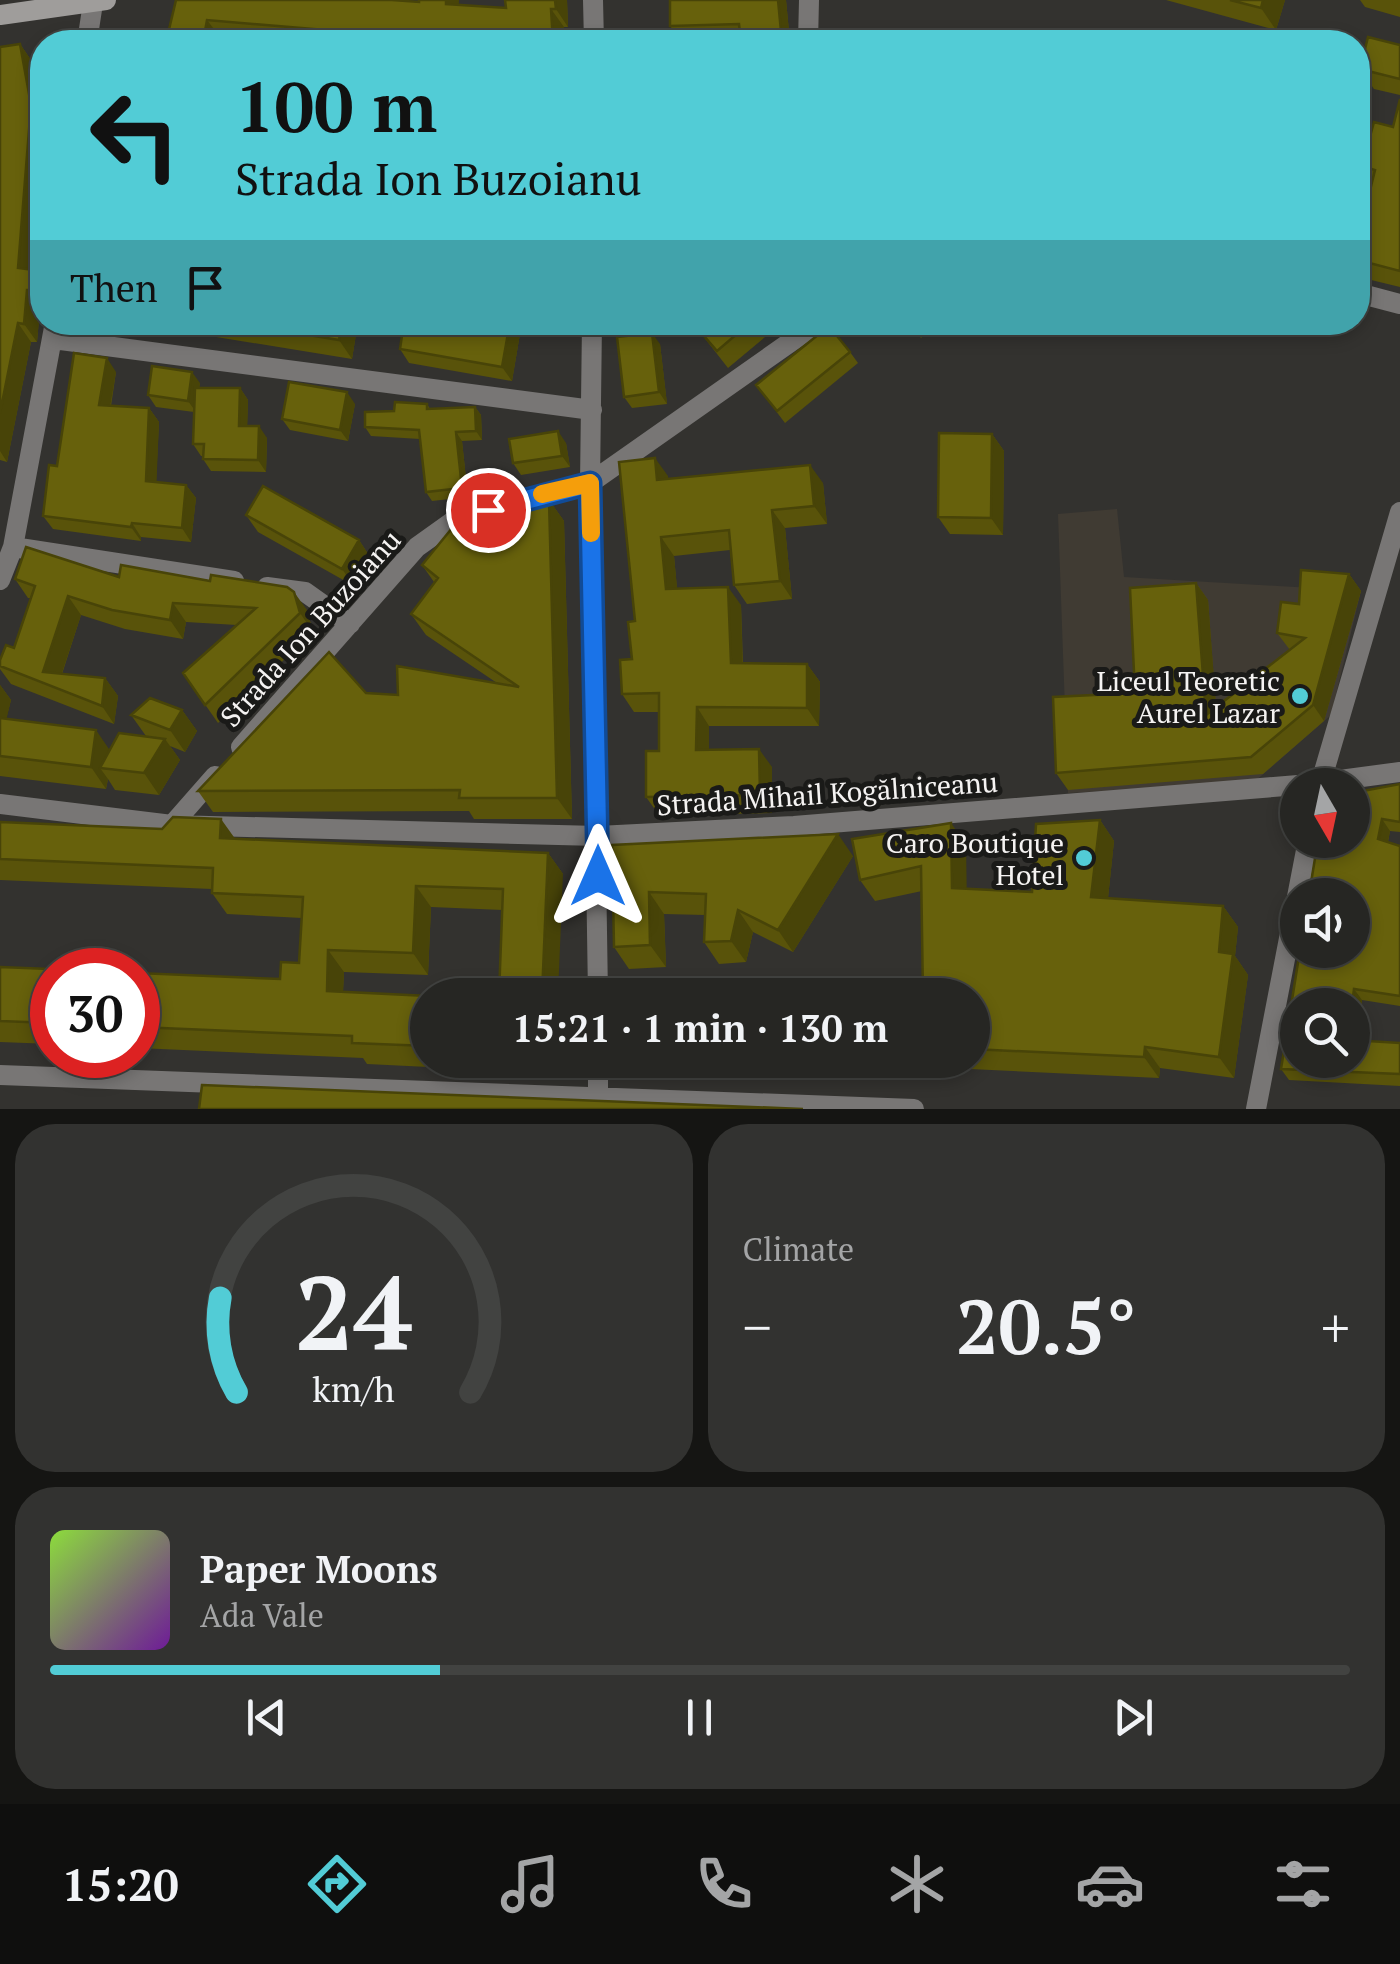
<!DOCTYPE html>
<meta charset="utf-8">
<style>
:root{--surface:#262623;--page:#323230;--text:#f1f3f6;--muted:#a4a5a6;--line:#424341;--accent:#52ccd6}
body{margin:0;font-family:"PT Serif",serif;background:var(--page);color:var(--text);height:100vh;display:flex;flex-direction:column;font-size:38px;white-space:nowrap}
*{box-sizing:border-box;margin:0}
p{font-size:32px;color:var(--muted)}
.icon{flex:none;width:55px;height:55px;fill:none;stroke:currentColor;stroke-width:2;stroke-linecap:round;stroke-linejoin:round}
.map{position:relative;height:1109px;overflow:hidden}
.panel{display:flex;flex-direction:column;gap:15px;padding:15px;background:#151513;flex:1}
.panel>*{flex:none}
.hud{position:absolute;left:30px;top:30px;width:1340px;height:305px;border-radius:40px;box-shadow:0 5px 15px #0003,0 0 0 2px var(--line);background:#52ccd6;color:#111;overflow:hidden}
.needle{width:65px;rotate:171deg}
.tools{position:absolute;left:1280px;top:768px;display:grid;gap:20px}
.tools a{display:grid;place-items:center;width:90px;height:90px;border-radius:50%;background:var(--surface);box-shadow:0 5px 15px #0003,0 0 0 2px var(--line);font-size:50px}
.speed{position:absolute;left:30px;top:948px;display:flex;gap:20px;font-size:50px;font-weight:700;text-align:center}
.speed>*{display:grid;place-content:center;width:130px;height:130px;border-radius:50%;background:var(--surface);box-shadow:0 5px 15px #0003,0 0 0 2px var(--line);line-height:1}
.speed .limit{border:15px solid #d22;background:#fff;color:#111}
.pin{position:absolute;display:grid;place-items:center;width:85px;height:85px;color:#fff;margin:-42px;border:5px solid #fff;border-radius:50%;box-shadow:0 2px 10px #0007}
.me{position:absolute;width:110px;margin:-55px;rotate:0deg;stroke-linejoin:round;filter:drop-shadow(0 0 8px #0008)}
.turn{display:flex;align-items:center;gap:35px;height:210px;padding:0 40px;font-size:45px}
.turn .icon{width:130px;height:130px;stroke-width:2.5}
.turn b{display:block;font-size:70px;line-height:85px}
.then{display:flex;align-items:center;height:95px;padding:0 40px;background:#0003;gap:20px;font-size:38px}
.big{font-size:75px;font-weight:600;line-height:1.1}
.panel .tile{flex:1;display:flex;flex-direction:column;justify-content:center;gap:15px;min-width:0;padding:0 35px;border-radius:40px;background:var(--page)}
.panel .dial{align-items:center;gap:0}
.dial svg{height:260px;overflow:visible;fill:none;stroke:var(--line);stroke-width:7;stroke-linecap:round;text-anchor:middle}
.dial text{fill:var(--text);stroke:none}
.song{display:flex;align-items:center;gap:30px}
.cover{width:120px;height:120px;border-radius:15px;background:linear-gradient(135deg,hsl(90 70% 55%),hsl(280 70% 35%))}
.played{height:10px;border-radius:5px;background:linear-gradient(90deg,var(--accent) 30%,var(--line) 30%)}
.keys{display:flex;justify-content:space-around;direction:ltr}
.heat{display:flex;justify-content:space-between;align-items:center;font-size:55px;direction:ltr}
.panel .tiles{flex:1;display:grid;gap:15px;grid-template-columns:1fr 1fr}
.tile:last-child{grid-column:span 2}
.trip{position:absolute;left:410px;top:978px;width:580px;height:100px;border-radius:50px;background:var(--surface);box-shadow:0 5px 15px #0003,0 0 0 2px var(--line);font-weight:600;line-height:100px;text-align:center}
.tab-bar{display:flex;height:160px;justify-content:space-around;align-items:center;background:#0f0f0e;color:var(--muted)}
.tab-bar .icon{width:70px;height:70px}
.tab-bar .current{color:var(--accent)}
.tab-bar b{font-size:45px;color:var(--text)}
.map>svg:first-child{display:block}
.built{fill:#403b33}
.lines{fill:none;stroke-linecap:round;stroke-linejoin:round}
.street{stroke:#787675;stroke-width:20}
.secondary{stroke:#9f9d9b;stroke-width:20}
.wall{fill:#59530a}
.shaded-wall{fill:#484408}
.building{fill:#67610c;stroke:#484408;stroke-width:2.5}
.route-casing{stroke:#114b97;stroke-width:25}
.route{stroke:#1a73e8;stroke-width:18}
.slow{stroke:#f59e0b;stroke-width:18}
.poi-dot{fill:#52ccd6;stroke:#1a1a18;stroke-width:4}
.labels{text-anchor:middle;dominant-baseline:central;stroke-width:10;stroke-linejoin:round;paint-order:stroke}
.street-label{font-size:28px;fill:#f5f3f2;stroke:#1a1a18}
.poi-label{font-size:28px;fill:#f5f3f2;stroke:#1a1a18;text-anchor:end}
</style>
<div class="map">
<svg width="1400" height="1109" viewBox="0 0 1400 1109">
<rect width="100%" height="100%" fill="#33322f"/>
<path class="built" d="M 1117,509 L 1124,577 L 1361,591 L 1331,715 L 1253,783 L 1068,793 L 1058,514 Z"/>
<g class="lines">
<path class="street" d="M 593,0 L 594,42
M 87,42 L 93,3
M 808,42 L 809,0
M 1358,293 L 1400,304
M 592,322 L 590,483 L 598,995
M 53,339 L 592,410
M 13,547 L 234,581
M 0,580 L 13,547 L 55,322
M 267,587 L 305,592 L 350,624
M 241,747 L 417,547 L 452,522 L 524,499 L 590,483 L 819,322
M 1310,784 L 1400,772
M 1320,785 L 1400,512
M 0,804 L 172,825 L 598,836 L 794,826 L 1298,785
M 172,825 L 215,776
M 598,1060 L 598,1099
M 0,1075 L 914,1109
M 1256,1109 L 1308,840"/>
<path class="secondary" d="M 0,15 L 106,0"/>
</g>
<path class="wall" d="M 176,0 L 459,5 L 506,8 L 567,0 L 568,27 L 564,27 L 564,42 L 278,42 L 220,37 L 219,42 L 166,42 Z
M 670,0 L 786,0 L 790,42 L 741,42 L 741,38 L 680,40 L 670,26 Z
M 1166,0 L 1285,0 L 1276,30 Z
M 1360,0 L 1400,0 L 1400,17 L 1365,7 Z
M 20,44 L 33,63 L 42,116 L 42,144 L 33,270 L 42,271 L 42,309 L 40,309 L 37,342 L 31,342 L 7,462 L 0,460 L 0,47 Z
M 1400,45 L 1400,95 L 1374,89 L 1360,69 Z
M 1400,99 L 1400,287 L 1367,279 L 1358,266 L 1358,239 L 1372,181 L 1362,166 L 1393,127 Z
M 124,322 L 358,322 L 352,359 Z
M 404,322 L 522,322 L 512,381 L 409,363 L 400,349 Z
M 692,322 L 783,322 L 728,368 Z
M 908,322 L 940,322 L 921,338 Z
M 660,344 L 667,404 L 632,408 L 624,397 Z
M 850,352 L 858,363 L 785,423 L 756,385 Z
M 116,372 L 111,406 L 149,408 L 159,422 L 156,482 L 186,485 L 196,498 L 191,542 L 141,537 L 141,541 L 53,529 L 43,516 L 57,466 Z
M 200,383 L 199,388 L 240,388 L 248,400 L 247,426 L 267,438 L 266,472 L 211,471 L 203,459 L 203,456 L 201,456 L 193,444 L 194,412 L 156,407 L 148,395 Z
M 355,404 L 348,441 L 290,430 L 282,419 Z
M 427,404 L 430,409 L 475,407 L 481,415 L 482,440 L 462,441 L 468,497 L 432,501 L 426,492 L 420,439 L 371,436 L 365,427 L 394,411 Z
M 992,434 L 1004,451 L 1003,535 L 950,534 L 938,517 Z
M 566,443 L 570,467 L 521,475 L 513,463 Z
M 668,476 L 668,479 L 823,483 L 827,524 L 785,528 L 792,599 L 747,604 L 734,585 L 730,550 L 674,556 L 677,589 L 741,605 L 743,663 L 807,664 L 820,682 L 819,726 L 709,726 L 709,750 L 772,767 L 772,813 L 659,815 L 646,797 L 659,751 L 659,712 L 634,712 L 622,694 L 632,659 L 635,621 Z
M 549,500 L 564,521 L 572,819 L 474,819 L 469,811 L 213,812 L 198,791 L 366,693 L 398,695 L 497,683 L 426,635 L 411,614 L 434,582 L 422,565 L 507,537 Z
M 246,515 L 359,540 L 370,557 L 354,586 L 258,532 Z
M 1349,574 L 1361,591 L 1324,721 L 1263,774 L 1068,790 L 1056,773 L 1135,693 L 1196,583 L 1208,600 L 1216,708 L 1290,650 L 1277,633 L 1299,604 Z
M 119,577 L 307,610 L 313,632 L 218,723 L 183,673 L 237,625 L 186,622 L 183,639 L 125,629 L 81,615 L 62,674 L 105,678 L 118,696 L 114,724 L 11,684 L 0,669 L 0,660 L 14,648 L 31,598 L 28,598 L 15,579 Z
M 0,685 L 11,700 L 6,719 L 110,750 L 146,736 L 131,715 L 182,710 L 197,731 L 185,752 L 170,746 L 180,760 L 159,795 L 115,790 L 108,779 L 106,789 L 0,776 Z
M 1400,784 L 1400,832 L 1390,831 L 1388,842 L 1400,846 L 1400,1006 L 1362,1000 L 1356,1041 L 1400,1043 L 1400,1086 L 1289,1080 L 1281,1069 L 1309,895 Z
M 1100,820 L 1114,841 L 1108,898 L 1223,906 L 1238,927 L 1235,956 L 1248,975 L 1234,1078 L 1160,1068 L 1159,1078 L 970,1069 L 631,1074 L 621,1060 L 972,1060 L 972,995 L 922,891 L 875,901 L 860,880 L 966,844 L 966,888 L 1032,892 Z
M 0,822 L 235,839 L 548,853 L 563,874 L 503,910 L 431,907 L 428,975 L 344,972 L 343,992 L 428,996 L 428,1060 L 555,1060 L 554,1073 L 367,1064 L 363,1058 L 138,1048 L 138,973 L 280,979 L 299,963 L 302,918 L 227,914 L 212,893 L 212,889 L 0,880 Z
M 612,845 L 853,856 L 793,952 L 753,932 L 746,962 L 719,964 L 704,942 L 705,915 L 664,914 L 666,967 L 629,969 L 614,947 Z
M 0,967 L 52,970 L 52,1044 L 0,1042 Z"/>
<path class="shaded-wall" d="M 446,0 L 459,0 L 458,21 L 446,4 Z
M 555,0 L 567,0 L 568,27 L 556,9 Z
M 778,0 L 786,0 L 790,42 L 782,42 Z
M 1263,0 L 1285,0 L 1276,30 L 1261,8 Z
M 551,9 L 564,27 L 564,42 L 553,42 Z
M 207,20 L 220,37 L 219,42 L 203,42 Z
M 20,44 L 33,63 L 42,116 L 42,144 L 32,287 L 18,268 Z
M 27,290 L 40,309 L 37,342 L 24,324 Z
M 342,322 L 358,322 L 352,359 L 339,340 Z
M 510,322 L 522,322 L 512,381 L 502,367 Z
M 18,323 L 31,342 L 7,462 L 0,451 L 0,413 Z
M 652,333 L 660,344 L 667,404 L 659,392 Z
M 107,358 L 116,372 L 108,419 L 99,405 Z
M 192,372 L 200,383 L 196,412 L 188,401 Z
M 240,388 L 248,400 L 247,438 L 239,426 Z
M 347,392 L 355,404 L 348,441 L 340,430 Z
M 475,407 L 481,415 L 482,440 L 476,431 Z
M 149,408 L 159,422 L 156,494 L 146,481 Z
M 259,426 L 267,438 L 266,472 L 258,460 Z
M 558,431 L 566,443 L 570,467 L 562,456 Z
M 456,432 L 462,441 L 468,497 L 462,488 Z
M 992,434 L 1004,451 L 1003,535 L 991,518 Z
M 655,458 L 668,476 L 670,498 L 657,480 Z
M 810,465 L 823,483 L 827,524 L 814,506 Z
M 186,485 L 196,498 L 191,542 L 182,528 Z
M 549,500 L 564,521 L 572,819 L 557,798 Z
M 772,510 L 785,528 L 792,599 L 780,581 Z
M 132,523 L 141,537 L 141,541 L 131,527 Z
M 661,537 L 674,556 L 679,608 L 666,589 Z
M 359,540 L 370,557 L 354,586 L 342,569 Z
M 1349,574 L 1361,591 L 1324,721 L 1313,705 Z
M 1196,583 L 1208,600 L 1218,732 L 1206,715 Z
M 728,587 L 741,605 L 743,681 L 731,663 Z
M 294,592 L 307,610 L 313,632 L 300,613 Z
M 68,596 L 81,615 L 57,688 L 43,672 Z
M 173,603 L 186,622 L 183,639 L 170,620 Z
M 807,664 L 820,682 L 819,726 L 807,708 Z
M 105,678 L 118,696 L 114,724 L 102,706 Z
M 0,685 L 11,700 L 2,738 L 0,736 Z
M 697,707 L 709,726 L 709,768 L 696,750 Z
M 182,710 L 197,731 L 185,752 L 170,730 Z
M 96,730 L 111,752 L 100,768 L 108,779 L 106,789 L 91,767 Z
M 165,739 L 180,760 L 159,795 L 144,773 Z
M 759,749 L 772,767 L 772,813 L 760,795 Z
M 221,819 L 236,840 L 220,838 Z
M 1382,819 L 1390,831 L 1386,851 L 1378,839 Z
M 1100,820 L 1114,841 L 1106,917 L 1091,897 Z
M 951,823 L 966,844 L 967,909 L 952,888 Z
M 838,834 L 853,856 L 793,952 L 778,930 Z
M 548,853 L 563,874 L 558,995 L 542,995 Z
M 416,886 L 431,907 L 428,975 L 413,953 Z
M 649,892 L 664,914 L 666,967 L 650,945 Z
M 1223,906 L 1238,927 L 1235,956 L 1248,975 L 1234,1078 L 1219,1057 L 1219,952 Z
M 738,910 L 753,932 L 746,962 L 731,941 Z
M 328,950 L 344,972 L 342,1013 L 327,991 Z
M 652,984 L 660,995 L 652,995 Z
M 726,984 L 734,995 L 725,995 Z
M 1354,989 L 1362,1000 L 1355,1052 L 1352,1048 L 1352,1005 Z
M 1145,1047 L 1160,1068 L 1159,1078 L 1144,1057 Z
M 546,1060 L 555,1060 L 554,1073 Z"/>
<path class="building" d="M 176,0 L 392,0 L 419,2 L 419,0 L 446,0 L 446,4 L 506,8 L 505,0 L 555,0 L 556,9 L 551,9 L 553,42 L 443,42 L 443,40 L 207,20 L 203,42 L 166,42 Z
M 670,0 L 778,0 L 782,42 L 741,42 L 739,24 L 670,26 Z
M 1230,0 L 1263,0 L 1261,8 Z
M 1368,37 L 1400,45 L 1400,79 L 1360,69 Z
M 20,44 L 31,105 L 18,268 L 42,271 L 42,290 L 27,290 L 24,324 L 18,323 L 0,413 L 0,47 Z
M 1400,99 L 1400,271 L 1358,260 L 1358,239 L 1375,170 L 1362,166 L 1374,122 L 1393,127 Z
M 229,322 L 342,322 L 339,340 Z
M 404,322 L 510,322 L 502,367 L 400,349 Z
M 692,322 L 751,322 L 717,351 Z
M 829,326 L 850,352 L 777,411 L 756,385 Z
M 652,333 L 659,392 L 624,397 L 617,337 Z
M 74,353 L 107,358 L 99,405 L 149,408 L 146,481 L 186,485 L 182,528 L 132,523 L 131,527 L 43,516 L 49,465 L 57,466 Z
M 152,366 L 192,372 L 188,401 L 148,395 Z
M 289,382 L 347,392 L 340,430 L 282,419 Z
M 195,388 L 240,388 L 239,426 L 259,426 L 258,460 L 203,459 L 204,444 L 193,444 Z
M 395,402 L 427,404 L 427,409 L 475,407 L 476,431 L 456,432 L 462,488 L 426,492 L 419,430 L 365,427 L 365,412 L 394,411 Z
M 558,431 L 562,456 L 513,463 L 509,439 Z
M 939,433 L 992,434 L 991,518 L 938,517 Z
M 655,458 L 657,480 L 810,465 L 814,506 L 772,510 L 780,581 L 734,585 L 729,530 L 661,537 L 666,589 L 728,587 L 731,663 L 807,664 L 807,708 L 697,707 L 696,750 L 759,749 L 760,795 L 646,797 L 646,751 L 659,751 L 659,693 L 622,694 L 620,660 L 632,659 L 628,622 L 635,621 L 619,462 Z
M 263,486 L 359,540 L 342,569 L 246,515 Z
M 549,500 L 557,798 L 459,798 L 460,790 L 198,791 L 329,652 L 366,693 L 398,695 L 397,666 L 519,687 L 411,614 L 438,578 L 422,565 L 470,506 L 507,537 L 506,508 Z
M 26,547 L 119,577 L 121,565 L 210,581 L 211,575 L 287,587 L 294,592 L 300,613 L 205,705 L 183,673 L 256,608 L 173,603 L 170,620 L 112,610 L 68,596 L 43,672 L 105,678 L 102,706 L 0,666 L 0,660 L 6,645 L 14,648 L 35,586 L 15,579 Z
M 1301,570 L 1349,574 L 1313,705 L 1251,757 L 1056,773 L 1053,697 L 1135,693 L 1130,588 L 1196,583 L 1206,715 L 1305,638 L 1277,633 L 1281,602 L 1299,604 Z
M 150,698 L 182,710 L 170,730 L 131,715 Z
M 0,718 L 96,730 L 91,767 L 0,756 Z
M 119,733 L 165,739 L 144,773 L 100,768 Z
M 1400,784 L 1400,822 L 1382,819 L 1378,839 L 1400,846 L 1400,996 L 1354,989 L 1352,1005 L 1298,1005 L 1298,1060 L 1352,1060 L 1352,1040 L 1400,1043 L 1400,1074 L 1281,1069 L 1300,950 L 1352,950 L 1352,895 L 1309,895 L 1318,840 L 1352,840 L 1352,793 Z
M 173,817 L 221,819 L 220,838 L 548,853 L 542,995 L 499,995 L 503,889 L 416,886 L 413,953 L 328,950 L 327,991 L 428,996 L 428,1046 L 352,1043 L 352,1036 L 138,1027 L 138,973 L 280,979 L 281,962 L 299,963 L 303,897 L 212,893 L 213,868 L 0,859 L 0,822 L 162,829 Z
M 1100,820 L 1091,897 L 1223,906 L 1219,952 L 1233,954 L 1219,1057 L 1145,1047 L 1144,1057 L 972,1049 L 972,995 L 923,995 L 921,866 L 860,880 L 852,839 L 951,823 L 952,888 L 1032,892 L 1036,824 Z
M 838,834 L 778,930 L 738,910 L 731,941 L 704,942 L 706,894 L 649,892 L 650,945 L 614,947 L 612,845 Z
M 0,967 L 75,970 L 52,970 L 52,1023 L 0,1021 Z
M 615,984 L 652,984 L 652,995 L 615,995 Z
M 694,984 L 726,984 L 725,995 L 694,995 Z
M 845,986 L 880,987 L 880,995 L 845,995 Z
M 202,1085 L 803,1109 L 199,1109 Z"/>
<g class="lines">
<g class="route-casing">
<path id="route" d="M 488,510 L 590,483 L 598,876"/>
</g>
<use href="#route" class="route"/>
<path class="slow" d="M 542,494 L 590,483 L 591,533"/>
</g>
<g class="poi-dot">
<circle cx="1300" cy="696" r="10"/>
<circle cx="1084" cy="858" r="10"/>
</g>
<g class="labels">
<g class="street-label">
<text transform="translate(310 628) rotate(-48)">Strada Ion Buzoianu</text>
<text transform="translate(827 793) rotate(-4)">Strada Mihail Kogălniceanu</text>
</g>
<g class="poi-label">
<text x="1280" y="680">Liceul Teoretic<tspan x="1280" dy="32">Aurel Lazar</tspan></text>
<text x="1064" y="842">Caro Boutique<tspan x="1064" dy="32">Hotel</tspan></text>
</g>
</g>
</svg>
<div class="tools">
<a><svg class="needle" viewBox="-14 -14 28 28"><path d="M0-13l5 13h-10z" fill="#e53935"/><path d="M0 13l5-13h-10z" fill="#a4a5a6"/></svg></a>
<a><svg class="icon" aria-label="sound" viewBox="0 0 24 24"><path d="M4 9h4l5-4v14l-5-4H4zM17 9q2 3 0 6"/></svg></a>
<a><svg class="icon" aria-label="search" viewBox="0 0 24 24"><circle cx="10" cy="10" r="6"/><path d="M15 15l6 6"/></svg></a>
</div>
<div class="speed"><div class="limit">30</div></div>
<div class="pin" style="left:488px;top:510px;background:#d93025"><svg class="icon" aria-label="arrive" viewBox="0 0 24 24"><path d="M6 21V4h12l-3 4 3 4H6"/></svg></div>
<svg class="me" style="left:598px;top:876px" viewBox="-20 -20 40 40"><path d="M0-17L14 15 0 8-14 15z" fill="#1a73e8" stroke="#fff" stroke-width="4"/></svg>
<div class="trip">15:21 · 1 min · 130 m</div>
<div class="hud">
<div class="turn"><svg class="icon" aria-label="left" viewBox="0 0 24 24"><path d="M17 20v-9H6M10 6l-5 5 5 5"/></svg><div><b>100 m</b>Strada Ion Buzoianu</div></div>
<div class="then">Then<svg class="icon" aria-label="arrive" viewBox="0 0 24 24"><path d="M6 21V4h12l-3 4 3 4H6"/></svg></div>
</div>
</div>
<section class="panel">
<div class="tiles">
<div class="tile dial"><svg viewBox="0 0 100 80">
<path d="M14 69A42 42 0 1 1 86 69"/>
<path d="M14 69A42 42 0 0 1 9 40" stroke="#52ccd6"/>
<text x="50" y="56" font-size="32" font-weight="700">24</text>
<text x="50" y="72" font-size="11">km/h</text>
</svg></div>
<div class="tile"><p>Climate</p>
<div class="heat"><a>−</a><b class="big">20.5°</b><a>+</a></div>
</div>
<div class="tile">
<div class="song"><i class="cover"></i><div><b>Paper Moons</b><p>Ada Vale</p></div></div>
<div class="played"></div>
<div class="keys"><svg class="icon" aria-label="previous" viewBox="0 0 24 24"><path d="M18 5L8 12l10 7zM5 5v14"/></svg><svg class="icon" aria-label="pause" viewBox="0 0 24 24"><path d="M8 5v14M16 5v14"/></svg><svg class="icon" aria-label="next" viewBox="0 0 24 24"><path d="M6 5l10 7-10 7zM19 5v14"/></svg></div>
</div>
</div>
</section>
<nav class="tab-bar">
<b>15:20</b>
<svg class="icon current" aria-label="directions" viewBox="0 0 24 24"><path d="M12 3l9 9-9 9-9-9zM9 14v-3h6M13 9l2 2-2 2"/></svg>
<svg class="icon" aria-label="music" viewBox="0 0 24 24"><path d="M9 18V5l10-2v13"/><circle cx="6" cy="18" r="3"/><circle cx="16" cy="16" r="3"/></svg>
<svg class="icon" aria-label="phone" viewBox="0 0 24 24"><path d="M5 4h4l2 5-3 2q2 4 5 5l2-3 5 2v4C11 20 4 13 5 4z"/></svg>
<svg class="icon" aria-label="climate" viewBox="0 0 24 24"><path d="M12 3v18M4 7l16 10M4 17L20 7"/></svg>
<svg class="icon" aria-label="car" viewBox="0 0 24 24"><path d="M5 17H2v-5l4-1 3-4h7l3 4 3 1v5h-3M9 17h6M6 11h13"/><circle cx="7" cy="17" r="2"/><circle cx="17" cy="17" r="2"/></svg>
<svg class="icon" aria-label="filters" viewBox="0 0 24 24"><path d="M4 7h16M4 17h16"/><circle cx="9" cy="7" r="2"/><circle cx="15" cy="17" r="2"/></svg>
</nav>
